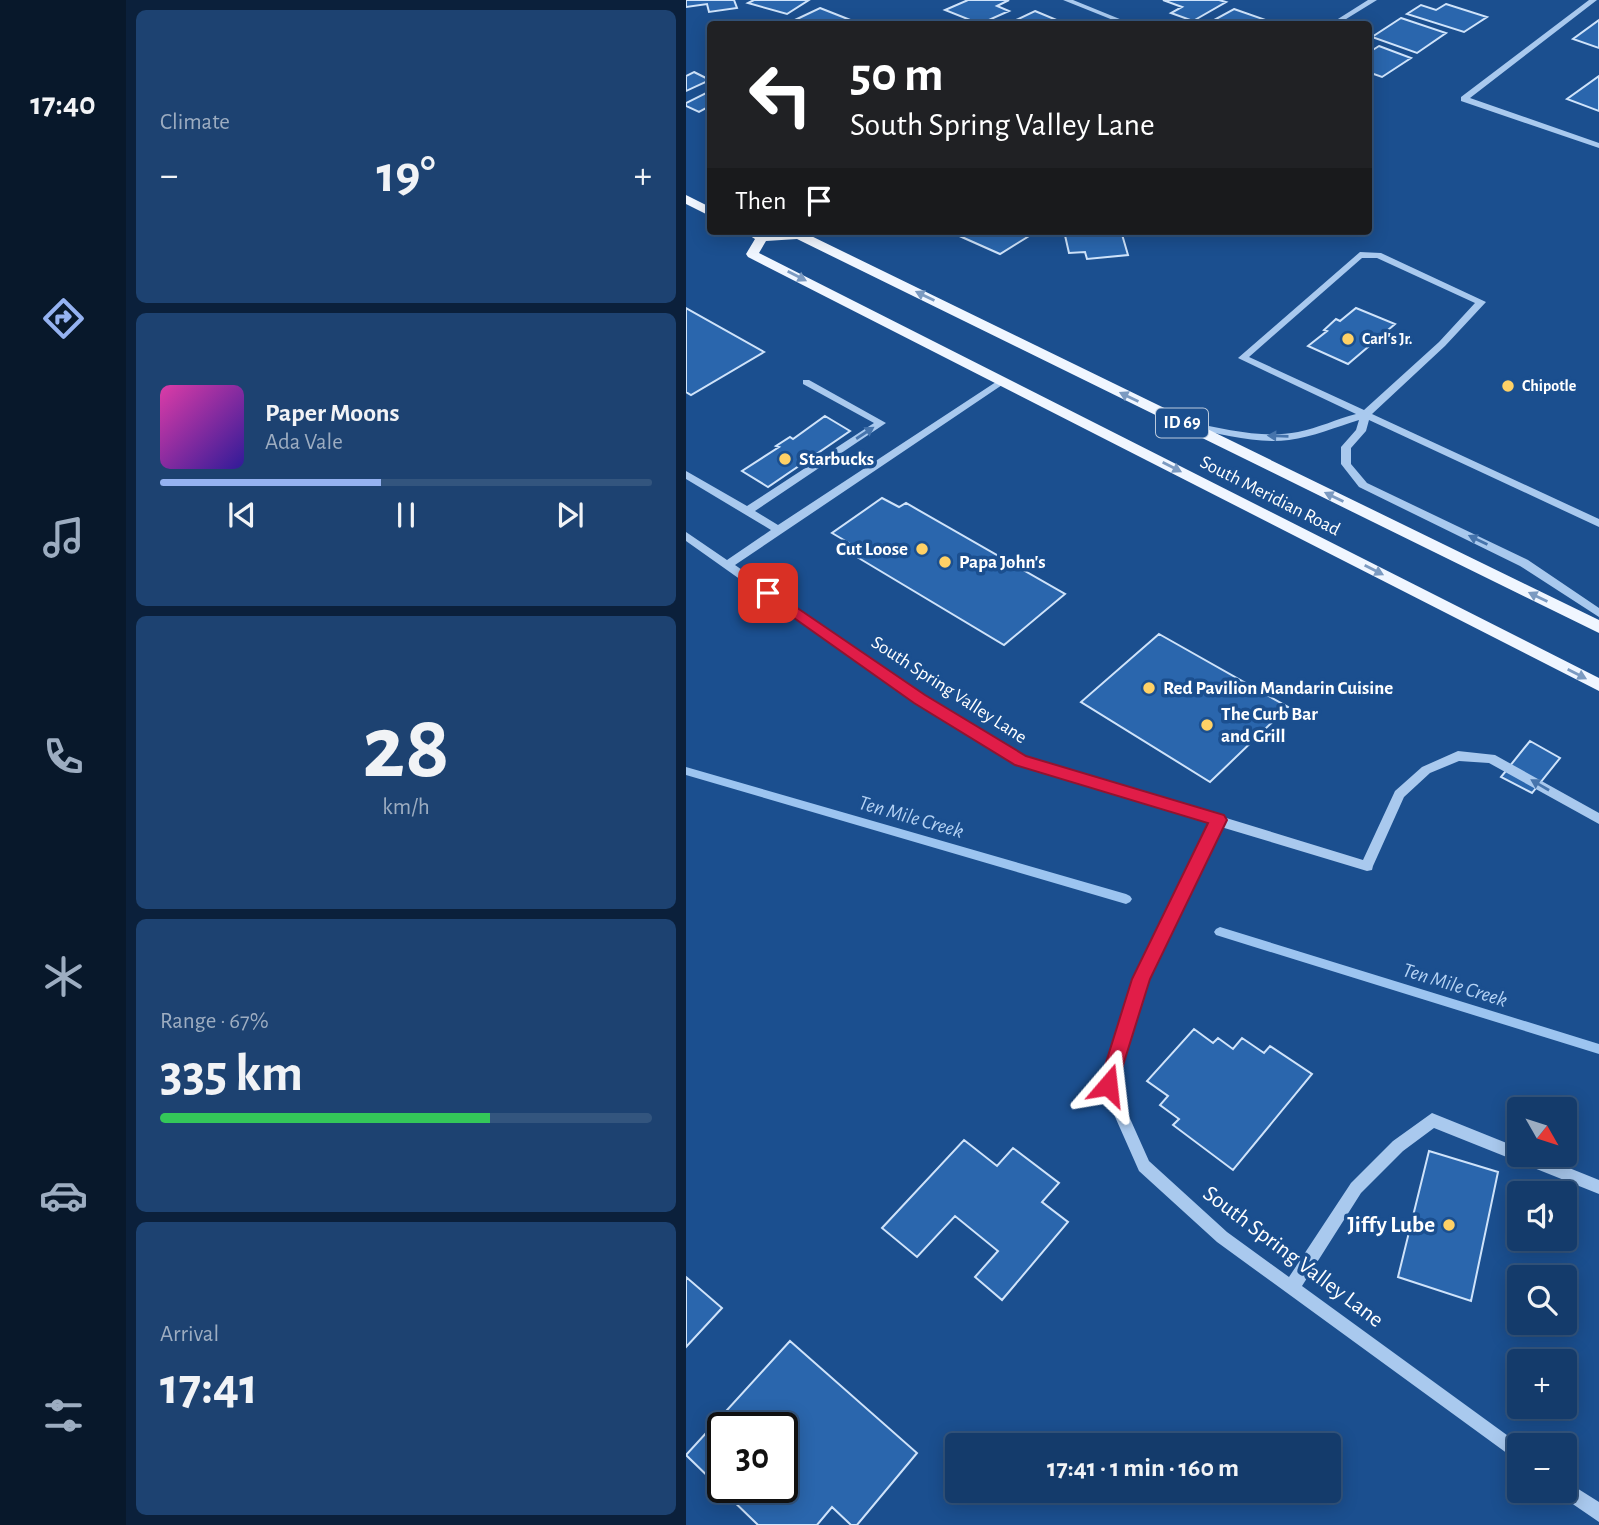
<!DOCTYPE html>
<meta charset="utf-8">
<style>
:root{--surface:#143b6b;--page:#1d4271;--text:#f1f3f6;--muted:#9dadc1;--line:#33557e;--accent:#95b2f1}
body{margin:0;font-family:"Alegreya Sans",sans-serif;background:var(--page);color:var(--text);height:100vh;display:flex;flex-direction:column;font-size:26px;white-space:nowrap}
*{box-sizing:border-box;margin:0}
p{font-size:23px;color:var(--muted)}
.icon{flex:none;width:38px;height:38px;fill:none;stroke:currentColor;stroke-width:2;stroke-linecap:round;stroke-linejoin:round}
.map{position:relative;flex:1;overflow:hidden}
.details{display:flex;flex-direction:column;gap:10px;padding:10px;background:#0b203b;width:560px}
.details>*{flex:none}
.hud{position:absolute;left:21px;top:21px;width:665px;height:214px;border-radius:7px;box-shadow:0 4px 18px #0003,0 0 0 2px var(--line);background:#202124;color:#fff;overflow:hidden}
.needle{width:46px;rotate:129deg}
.controls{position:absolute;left:821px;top:1097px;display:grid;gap:14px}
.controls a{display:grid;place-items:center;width:70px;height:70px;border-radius:7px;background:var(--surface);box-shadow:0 4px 18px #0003,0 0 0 2px var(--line);font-size:35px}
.speed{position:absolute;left:21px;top:1412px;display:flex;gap:14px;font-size:35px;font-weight:700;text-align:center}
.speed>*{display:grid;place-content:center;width:91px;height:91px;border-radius:50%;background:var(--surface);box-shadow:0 4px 18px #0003,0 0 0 2px var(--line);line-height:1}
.speed .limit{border:4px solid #111;border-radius:10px;background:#fff;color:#111}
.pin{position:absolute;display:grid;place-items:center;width:60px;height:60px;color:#fff;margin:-30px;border-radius:14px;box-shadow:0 4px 10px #0006}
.me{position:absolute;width:77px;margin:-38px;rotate:17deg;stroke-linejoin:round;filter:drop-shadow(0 0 5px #0008)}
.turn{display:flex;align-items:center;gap:24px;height:147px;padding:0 28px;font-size:32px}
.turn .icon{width:91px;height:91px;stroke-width:2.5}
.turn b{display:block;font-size:49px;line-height:60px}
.then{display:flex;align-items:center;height:66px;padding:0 28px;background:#0003;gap:14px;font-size:26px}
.big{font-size:52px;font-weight:700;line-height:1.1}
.details .card{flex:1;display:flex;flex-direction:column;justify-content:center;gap:10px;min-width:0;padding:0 24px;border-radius:10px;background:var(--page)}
.details .dial{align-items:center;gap:0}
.dial b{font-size:91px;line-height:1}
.song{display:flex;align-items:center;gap:21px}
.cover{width:84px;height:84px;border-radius:10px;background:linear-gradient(135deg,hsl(320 70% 55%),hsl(250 70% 35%))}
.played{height:7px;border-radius:4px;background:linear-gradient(90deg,var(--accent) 45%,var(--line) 45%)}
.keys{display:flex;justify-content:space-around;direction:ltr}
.heat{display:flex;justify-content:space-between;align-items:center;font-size:38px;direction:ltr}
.charge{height:10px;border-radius:5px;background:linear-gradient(90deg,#34c759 67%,var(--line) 0)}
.trip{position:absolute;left:259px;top:1433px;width:396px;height:70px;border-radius:7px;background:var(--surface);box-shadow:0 4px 18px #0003,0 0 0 2px var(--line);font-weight:700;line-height:70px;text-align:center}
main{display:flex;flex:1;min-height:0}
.menu{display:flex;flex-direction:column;width:126px;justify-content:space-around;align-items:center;background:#08182b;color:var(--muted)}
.menu .icon{width:49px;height:49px}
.menu .current{color:var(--accent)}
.menu b{font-size:32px;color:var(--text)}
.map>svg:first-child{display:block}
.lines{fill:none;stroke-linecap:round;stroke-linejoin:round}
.stream{fill:#9cc4f0;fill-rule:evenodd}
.building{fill:#2a66ad;stroke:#cfe3fa;stroke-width:2;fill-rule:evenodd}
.minor{fill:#a9c9ee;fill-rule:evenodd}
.major{fill:#f0f6ff;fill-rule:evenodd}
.oneway{fill:#7b9ac1}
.oneway2{fill:#4674ac}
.route{fill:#e11d48;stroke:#92132f;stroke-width:2}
.poi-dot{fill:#ffd166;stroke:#1b4f8f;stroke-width:2.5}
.labels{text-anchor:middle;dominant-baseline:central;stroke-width:7;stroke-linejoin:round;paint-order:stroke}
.far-poi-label{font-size:16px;font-weight:bold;fill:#fff;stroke:#1b4f8f;text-anchor:start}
.shield{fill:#1b4f8f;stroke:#bbcadd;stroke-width:2}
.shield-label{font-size:18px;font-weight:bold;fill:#fff}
.poi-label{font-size:19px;font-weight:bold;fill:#fff;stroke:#1b4f8f;text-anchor:start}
.street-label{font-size:19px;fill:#fff;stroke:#1b4f8f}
.water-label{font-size:21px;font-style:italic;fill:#b5d3f5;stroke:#1b4f8f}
.near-poi-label{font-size:23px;font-weight:bold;fill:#fff;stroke:#1b4f8f;text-anchor:end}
.near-street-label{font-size:23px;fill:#fff;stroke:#1b4f8f}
</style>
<main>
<nav class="menu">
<b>17:40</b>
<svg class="icon current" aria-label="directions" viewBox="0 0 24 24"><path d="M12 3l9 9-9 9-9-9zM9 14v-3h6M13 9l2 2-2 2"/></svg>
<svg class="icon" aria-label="music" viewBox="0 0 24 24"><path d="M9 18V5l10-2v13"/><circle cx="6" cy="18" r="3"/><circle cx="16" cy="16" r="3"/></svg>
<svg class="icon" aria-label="phone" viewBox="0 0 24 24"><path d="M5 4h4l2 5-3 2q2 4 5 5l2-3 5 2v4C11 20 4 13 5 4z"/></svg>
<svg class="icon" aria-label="climate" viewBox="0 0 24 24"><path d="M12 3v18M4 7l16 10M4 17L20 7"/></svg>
<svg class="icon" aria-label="car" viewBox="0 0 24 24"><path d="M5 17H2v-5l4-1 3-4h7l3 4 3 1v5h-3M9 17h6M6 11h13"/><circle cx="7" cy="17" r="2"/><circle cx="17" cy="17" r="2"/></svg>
<svg class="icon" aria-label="filters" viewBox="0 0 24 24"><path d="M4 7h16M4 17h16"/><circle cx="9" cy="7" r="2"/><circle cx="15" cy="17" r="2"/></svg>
</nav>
<section class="details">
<div class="card"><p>Climate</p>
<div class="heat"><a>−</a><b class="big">19°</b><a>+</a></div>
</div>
<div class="card">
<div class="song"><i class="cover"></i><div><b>Paper Moons</b><p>Ada Vale</p></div></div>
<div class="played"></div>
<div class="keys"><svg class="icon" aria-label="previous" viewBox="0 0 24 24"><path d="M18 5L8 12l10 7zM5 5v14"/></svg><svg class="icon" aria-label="pause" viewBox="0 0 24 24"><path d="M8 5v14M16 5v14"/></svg><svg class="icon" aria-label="next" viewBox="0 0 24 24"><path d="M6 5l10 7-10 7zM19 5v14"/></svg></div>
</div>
<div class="card dial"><b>28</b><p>km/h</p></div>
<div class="card"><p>Range · 67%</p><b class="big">335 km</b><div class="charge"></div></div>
<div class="card"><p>Arrival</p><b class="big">17:41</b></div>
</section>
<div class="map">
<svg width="913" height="1525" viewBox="0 0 913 1525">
<rect width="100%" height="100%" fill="#1b4f8f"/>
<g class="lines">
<path class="stream" d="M 0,767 L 440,894 L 444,896 L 446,899 L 444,902 L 440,904 L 0,775 Z
M 534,927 L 913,1044 L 913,1054 L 530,935 L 528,932 L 530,929 Z"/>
</g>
<path class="building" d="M 0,0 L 48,0 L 51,8 L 23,12 L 21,4 L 0,7 Z
M 68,0 L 123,0 L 101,14 L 62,3 Z
M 282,0 L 323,0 L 311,6 L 323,11 L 294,24 L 259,10 Z
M 477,0 L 533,0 L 540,2 L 507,21 L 485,13 L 496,7 Z
M 760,4 L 801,17 L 778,32 L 721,14 L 735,5 L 750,10 Z
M 134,8 L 172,23 L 124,24 L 111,19 Z
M 548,9 L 591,24 L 540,24 L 528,20 Z
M 349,11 L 373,21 L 366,24 L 322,24 Z
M 715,18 L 760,33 L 731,53 L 686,37 Z
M 913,20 L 913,48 L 887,39 Z
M 693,46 L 725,58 L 696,77 L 682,72 L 682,53 Z
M 8,72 L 24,80 L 0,91 L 0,76 Z
M 913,76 L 913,111 L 881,99 Z
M 24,91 L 24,106 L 13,112 L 0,106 L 0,103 Z
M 274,231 L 343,231 L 348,233 L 314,254 L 269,234 Z
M 378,231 L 435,231 L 442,255 L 401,259 L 399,252 L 383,253 Z
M 0,308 L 78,352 L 5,395 L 0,392 Z
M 670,308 L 709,324 L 662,364 L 622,346 L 641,331 L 638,330 L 650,319 L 654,321 Z
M 139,416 L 164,431 L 82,487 L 56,471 L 93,447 L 90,446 L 104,437 L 107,439 Z
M 196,498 L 213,507 L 220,503 L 379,594 L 318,645 L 161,551 L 168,546 L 146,533 Z
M 473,634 L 602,707 L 524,782 L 395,702 Z
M 844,741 L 874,758 L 846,793 L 815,777 Z
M 508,1029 L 527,1043 L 532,1038 L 547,1049 L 556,1038 L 578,1053 L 584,1046 L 626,1074 L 547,1170 L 487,1125 L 493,1119 L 474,1105 L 482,1096 L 461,1081 Z
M 278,1140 L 311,1166 L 327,1148 L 373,1183 L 356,1202 L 382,1222 L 316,1300 L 289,1277 L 312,1251 L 269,1216 L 231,1257 L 196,1228 Z
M 743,1151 L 812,1172 L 785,1301 L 712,1277 Z
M 0,1277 L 36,1308 L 0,1347 Z
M 104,1341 L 231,1453 L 171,1525 L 165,1525 L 146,1507 L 131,1525 L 72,1525 L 0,1455 ZM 37,1428 L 96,1428 L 96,1488 L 37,1488 Z"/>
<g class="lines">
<path class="minor" d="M 377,0 L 387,0 L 446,24 L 437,24 Z
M 682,0 L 691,0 L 652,24 L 644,24 Z
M 903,0 L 911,0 L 784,98 L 913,143 L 913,148 L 775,101 L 775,97 Z
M 83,231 L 93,231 L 79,240 L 73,240 L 73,236 Z
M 674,252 L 695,253 L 800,302 L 759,346 L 686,414 L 913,519 L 913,527 L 683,420 L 680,431 L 665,448 L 665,464 L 681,483 L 842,560 L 913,608 L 913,617 L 834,566 L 673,487 L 655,464 L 655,447 L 670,430 L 673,420 C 650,427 627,437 603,440 C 570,444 536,434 504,428 L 499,425 L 504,422 C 539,429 576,439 612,432 C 632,428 651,419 670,414 L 552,358 ZM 676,258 L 691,258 L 789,303 L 753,342 L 678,410 L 563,357 Z
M 316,378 L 321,381 L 319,383 L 49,565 L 237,697 L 339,758 L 529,815 L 532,814 L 537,817 L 677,860 L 709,791 L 736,767 L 772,751 L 809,755 L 913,813 L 913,824 L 803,763 L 773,761 L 744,773 L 718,797 L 687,866 L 686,870 L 681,871 L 535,827 L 462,979 L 429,1085 L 463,1161 L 541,1232 L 603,1277 L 665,1183 L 707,1141 L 746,1113 L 833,1148 L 833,1155 L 851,1155 L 913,1180 L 913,1194 L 748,1128 L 717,1151 L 675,1193 L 616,1286 L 836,1446 L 833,1446 L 833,1462 L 531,1242 L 453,1171 L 415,1085 L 448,979 L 524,823 L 331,764 L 229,703 L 0,541 L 0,532 L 41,560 L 85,530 L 0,479 L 0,471 L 61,506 L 188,423 L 117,384 L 117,380 L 123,380 L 200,423 L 69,511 L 92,525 Z
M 878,1480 L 913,1502 L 913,1522 L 872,1494 L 871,1491 L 878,1491 Z"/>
<path class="major" d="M 0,195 L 24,207 L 24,216 L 0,204 Z
M 56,231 L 72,231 L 78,234 L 117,232 L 913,620 L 913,633 L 111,239 L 80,241 L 73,253 L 913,678 L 913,691 L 62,257 L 60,254 L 69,239 Z"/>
</g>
<defs><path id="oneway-solid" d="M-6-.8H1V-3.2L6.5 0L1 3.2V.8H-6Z" transform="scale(1.75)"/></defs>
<g class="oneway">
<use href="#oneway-solid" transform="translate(111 276) rotate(27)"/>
<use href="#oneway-solid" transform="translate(239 296) rotate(-154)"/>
<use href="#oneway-solid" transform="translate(443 397) rotate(-154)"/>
<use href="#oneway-solid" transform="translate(486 467) rotate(27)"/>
<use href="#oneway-solid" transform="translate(648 497) rotate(-154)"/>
<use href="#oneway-solid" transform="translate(688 570) rotate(27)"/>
<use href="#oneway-solid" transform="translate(852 597) rotate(-154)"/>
<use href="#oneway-solid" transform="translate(891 674) rotate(27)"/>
</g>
<g class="oneway2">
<use href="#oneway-solid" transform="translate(179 433) rotate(-33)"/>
<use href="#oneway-solid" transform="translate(592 436) rotate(-178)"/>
<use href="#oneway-solid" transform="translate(792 540) rotate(-154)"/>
<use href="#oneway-solid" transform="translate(854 785) rotate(-150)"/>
</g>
<path class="route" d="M 82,588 L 239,695 L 340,756 L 538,815 L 541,820 L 464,979 L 429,1091 L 422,1093 L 416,1091 L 413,1085 L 446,979 L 522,823 L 329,765 L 228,703 L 77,596 L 75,593 Z"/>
<g class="poi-dot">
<circle cx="662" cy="339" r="7"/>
<circle cx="822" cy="386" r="7"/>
<circle cx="99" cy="459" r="7"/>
<circle cx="236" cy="549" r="7"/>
<circle cx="259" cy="562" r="7"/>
<circle cx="463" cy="688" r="7"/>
<circle cx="521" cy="725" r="7"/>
<circle cx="763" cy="1225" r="7"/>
</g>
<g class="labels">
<g class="far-poi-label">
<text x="676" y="339">Carl's Jr.</text>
<text x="836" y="386">Chipotle</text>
</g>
<rect class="shield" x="470" y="408.5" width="52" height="29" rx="5"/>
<g class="shield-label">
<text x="496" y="423">ID 69</text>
</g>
<g class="poi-label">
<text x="113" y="459">Starbucks</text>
<text x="222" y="549" text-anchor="end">Cut Loose</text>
<text x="273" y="562">Papa John's</text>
<text x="477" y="688">Red Pavilion Mandarin Cuisine</text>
<text x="535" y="714">The Curb Bar<tspan x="535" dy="22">and Grill</tspan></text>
</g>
<g class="street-label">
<text transform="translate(584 496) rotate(27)">South Meridian Road</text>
<text transform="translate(263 690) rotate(33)">South Spring Valley Lane</text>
</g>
<g class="water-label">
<text transform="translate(225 817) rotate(16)">Ten Mile Creek</text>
<text transform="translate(769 985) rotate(17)">Ten Mile Creek</text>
</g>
<g class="near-poi-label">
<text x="749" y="1225">Jiffy Lube</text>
</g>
<g class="near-street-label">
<text transform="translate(607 1257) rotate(37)">South Spring Valley Lane</text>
</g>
</g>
</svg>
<div class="controls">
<a><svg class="needle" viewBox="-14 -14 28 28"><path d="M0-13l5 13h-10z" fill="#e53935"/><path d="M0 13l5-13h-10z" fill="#9dadc1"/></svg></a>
<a><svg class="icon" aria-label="sound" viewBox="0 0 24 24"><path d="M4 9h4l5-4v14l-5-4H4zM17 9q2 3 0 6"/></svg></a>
<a><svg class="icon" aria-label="search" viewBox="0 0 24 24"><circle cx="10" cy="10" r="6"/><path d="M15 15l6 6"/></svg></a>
<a>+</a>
<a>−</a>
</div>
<div class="speed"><div class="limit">30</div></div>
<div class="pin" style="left:82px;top:593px;background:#d93025"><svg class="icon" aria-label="arrive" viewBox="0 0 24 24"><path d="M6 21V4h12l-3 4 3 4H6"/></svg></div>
<svg class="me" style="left:422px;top:1085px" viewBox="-20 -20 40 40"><path d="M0-17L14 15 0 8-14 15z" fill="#e11d48" stroke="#fff" stroke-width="4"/></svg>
<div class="trip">17:41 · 1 min · 160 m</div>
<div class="hud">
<div class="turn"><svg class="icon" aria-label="left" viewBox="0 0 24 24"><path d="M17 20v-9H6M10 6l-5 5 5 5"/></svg><div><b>50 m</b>South Spring Valley Lane</div></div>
<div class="then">Then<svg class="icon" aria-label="arrive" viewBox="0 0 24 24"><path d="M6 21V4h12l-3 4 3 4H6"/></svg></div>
</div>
</div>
</main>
